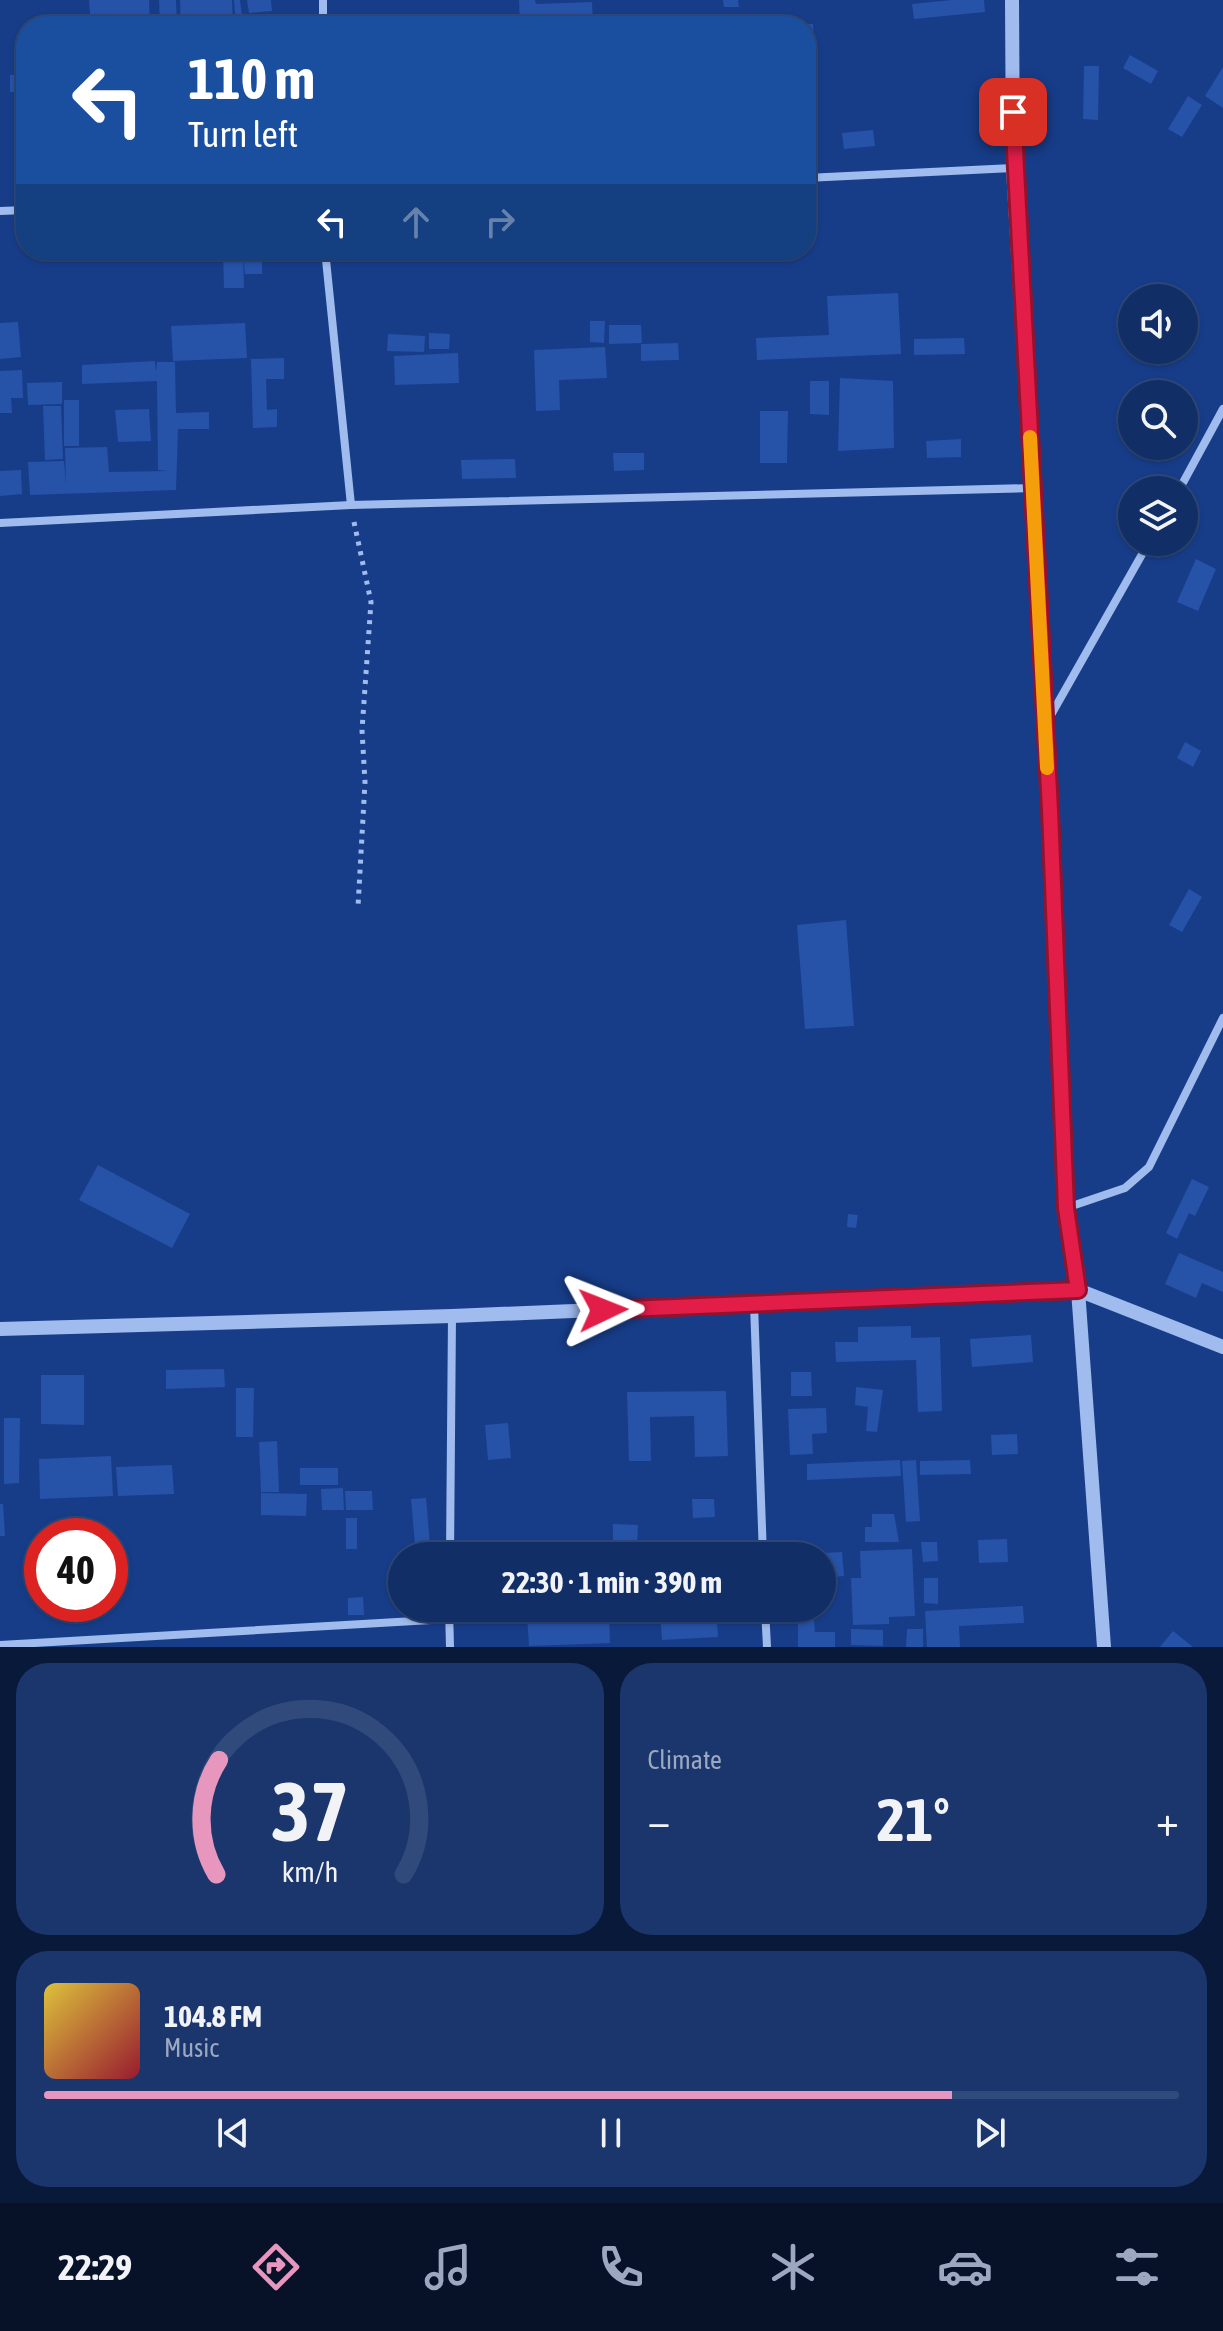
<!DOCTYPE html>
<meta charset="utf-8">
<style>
:root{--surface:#112e67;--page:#1a366d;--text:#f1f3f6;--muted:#9ca8c0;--line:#304a7b;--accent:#e797bd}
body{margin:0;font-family:"Asap Condensed",sans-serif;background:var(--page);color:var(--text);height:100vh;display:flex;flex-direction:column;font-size:30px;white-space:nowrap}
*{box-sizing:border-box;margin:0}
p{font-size:26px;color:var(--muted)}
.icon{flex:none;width:44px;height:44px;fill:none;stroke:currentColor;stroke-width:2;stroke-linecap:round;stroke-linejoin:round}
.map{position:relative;height:1647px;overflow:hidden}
.details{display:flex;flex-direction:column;gap:16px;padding:16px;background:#091939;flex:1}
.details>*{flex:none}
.hud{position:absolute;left:16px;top:16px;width:800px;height:244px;border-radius:32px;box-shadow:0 2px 6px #0004,0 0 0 2px var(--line);background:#1a4fa0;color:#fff;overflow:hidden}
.fabs{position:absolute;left:1118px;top:284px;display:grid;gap:16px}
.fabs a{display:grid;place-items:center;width:80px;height:80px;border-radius:50%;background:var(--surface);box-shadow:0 2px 6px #0004,0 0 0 2px var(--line);font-size:40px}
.speed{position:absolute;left:24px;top:1518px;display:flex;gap:16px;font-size:40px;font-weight:700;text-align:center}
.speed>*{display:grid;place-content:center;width:104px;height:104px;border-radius:50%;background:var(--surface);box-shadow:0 2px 6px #0004,0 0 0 2px var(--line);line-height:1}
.speed .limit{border:12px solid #d22;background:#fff;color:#111}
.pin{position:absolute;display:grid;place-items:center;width:68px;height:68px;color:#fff;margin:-34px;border-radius:16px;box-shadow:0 4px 12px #0006}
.me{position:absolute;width:88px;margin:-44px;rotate:88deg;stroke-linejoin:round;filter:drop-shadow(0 0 6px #0008)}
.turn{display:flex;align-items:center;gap:28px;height:168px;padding:0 40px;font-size:36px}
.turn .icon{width:104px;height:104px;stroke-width:2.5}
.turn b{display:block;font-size:56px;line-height:68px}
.lanes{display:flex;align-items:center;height:76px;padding:0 40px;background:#0003;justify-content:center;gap:40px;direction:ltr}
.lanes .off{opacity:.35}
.big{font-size:60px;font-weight:700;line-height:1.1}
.details .card{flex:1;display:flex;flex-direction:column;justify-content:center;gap:12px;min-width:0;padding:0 28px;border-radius:32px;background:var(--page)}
.details .dial{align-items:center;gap:0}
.dial svg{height:208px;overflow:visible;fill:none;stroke:var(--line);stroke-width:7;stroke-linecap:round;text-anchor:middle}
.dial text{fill:var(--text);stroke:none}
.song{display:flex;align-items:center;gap:24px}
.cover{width:96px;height:96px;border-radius:12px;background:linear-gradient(135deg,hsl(50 70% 55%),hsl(350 70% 35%))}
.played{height:8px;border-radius:4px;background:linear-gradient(90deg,var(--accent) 80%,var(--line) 80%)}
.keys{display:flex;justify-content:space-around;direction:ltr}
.heat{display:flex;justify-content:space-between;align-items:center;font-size:44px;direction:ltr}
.details .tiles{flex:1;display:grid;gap:16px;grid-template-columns:1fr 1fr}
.card:last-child{grid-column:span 2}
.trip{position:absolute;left:388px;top:1542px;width:448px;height:80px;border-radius:40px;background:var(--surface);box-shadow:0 2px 6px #0004,0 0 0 2px var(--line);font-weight:700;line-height:80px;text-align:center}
.menu{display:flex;height:128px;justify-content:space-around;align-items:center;background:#071229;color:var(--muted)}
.menu .icon{width:56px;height:56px}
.menu .selected{color:var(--accent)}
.menu b{font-size:36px;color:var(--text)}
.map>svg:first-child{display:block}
.building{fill:#2652a8}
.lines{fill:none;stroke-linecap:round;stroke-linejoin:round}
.path{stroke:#a0bbee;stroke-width:5;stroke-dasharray:4 6;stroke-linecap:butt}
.minor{stroke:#a0bbee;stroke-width:8}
.tertiary{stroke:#a0bbee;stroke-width:14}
.route-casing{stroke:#92132f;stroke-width:20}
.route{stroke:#e11d48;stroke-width:14}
.slow{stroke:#f59e0b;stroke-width:14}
</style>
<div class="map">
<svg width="1223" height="1647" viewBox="0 0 1223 1647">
<rect width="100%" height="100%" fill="#173d89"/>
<path class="building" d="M 89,0 L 149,0 L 150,26 L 91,26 Z
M 159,0 L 176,0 L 177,26 L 160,26 Z
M 180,0 L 232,0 L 233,26 L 181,26 Z
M 234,0 L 240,0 L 242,17 L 261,15 L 263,26 L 236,26 Z
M 247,0 L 271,0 L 272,11 L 249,13 Z
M 519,0 L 535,0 L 536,4 L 592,2 L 593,26 L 520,26 Z
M 723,0 L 738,0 L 739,7 L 724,7 Z
M 952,0 L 984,0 L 985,12 L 914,19 L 912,4 Z
M 82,17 L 83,26 L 66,26 L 66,18 Z
M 806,24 L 813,24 L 814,42 L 806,43 Z
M 1130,55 L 1158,71 L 1151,84 L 1123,68 Z
M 1084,66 L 1099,66 L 1098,120 L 1083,119 Z
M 1223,67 L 1223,108 L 1205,96 Z
M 25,74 L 26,92 L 10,92 L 10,75 Z
M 1188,96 L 1202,105 L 1182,137 L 1168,129 Z
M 873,130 L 875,146 L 844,149 L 842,133 Z
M 223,250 L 262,252 L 262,274 L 245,274 L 243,255 L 244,288 L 224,288 Z
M 898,293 L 901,354 L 757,360 L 756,338 L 829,335 L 827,296 Z
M 590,321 L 605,321 L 604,343 L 590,342 Z
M 18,322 L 21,357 L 0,359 L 0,323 Z
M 245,323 L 247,358 L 173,361 L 171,326 Z
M 609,325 L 641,325 L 642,343 L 609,344 Z
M 429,333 L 450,334 L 449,349 L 429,349 Z
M 388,334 L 425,336 L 424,352 L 387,351 Z
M 964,338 L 965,354 L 914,355 L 914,339 Z
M 678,343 L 679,360 L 641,361 L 641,344 Z
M 605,347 L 607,378 L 559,380 L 560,410 L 536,411 L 534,350 Z
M 458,353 L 459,383 L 395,385 L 394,356 Z
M 284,358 L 284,379 L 266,379 L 267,410 L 277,409 L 277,427 L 253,428 L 251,359 Z
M 155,361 L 156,372 L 157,362 L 175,362 L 176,413 L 209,412 L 209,429 L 178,429 L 176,490 L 30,495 L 28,462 L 64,461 L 66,486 L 65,448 L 107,447 L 109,472 L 168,471 L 158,470 L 157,381 L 82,384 L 82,365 Z
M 22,370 L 23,398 L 11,398 L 12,413 L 0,413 L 0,371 Z
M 840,378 L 893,381 L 894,448 L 838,451 Z
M 810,381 L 829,381 L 829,415 L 810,414 Z
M 62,382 L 62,404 L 28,405 L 27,383 Z
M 64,400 L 79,400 L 79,446 L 64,446 Z
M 43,406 L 61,406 L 63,459 L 45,460 Z
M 149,409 L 151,441 L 118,442 L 115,410 Z
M 760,411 L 788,411 L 787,463 L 760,463 Z
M 961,439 L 961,457 L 927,458 L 926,441 Z
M 613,453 L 644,453 L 644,470 L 614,471 Z
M 515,459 L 516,478 L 462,479 L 461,460 Z
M 21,470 L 22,494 L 0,496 L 0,471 Z
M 1196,559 L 1216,569 L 1198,611 L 1177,602 Z
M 1185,742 L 1201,751 L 1193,767 L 1177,758 Z
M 1189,889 L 1202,897 L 1182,932 L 1169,925 Z
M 846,920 L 854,1026 L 805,1029 L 797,925 Z
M 98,1165 L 190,1214 L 172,1248 L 79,1200 Z
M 1192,1179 L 1209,1187 L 1195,1216 L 1189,1213 L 1177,1239 L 1166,1233 Z
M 848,1214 L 858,1215 L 856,1228 L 847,1227 Z
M 1179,1253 L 1223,1272 L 1223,1292 L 1202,1283 L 1196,1298 L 1165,1284 Z
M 911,1326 L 911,1338 L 940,1337 L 942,1411 L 918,1412 L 916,1360 L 836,1362 L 835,1342 L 858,1342 L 858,1327 Z
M 1031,1335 L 1033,1362 L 972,1367 L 970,1339 Z
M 224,1369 L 225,1387 L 166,1389 L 166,1370 Z
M 791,1372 L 811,1372 L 812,1396 L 791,1396 Z
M 41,1375 L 84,1375 L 84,1425 L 41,1424 Z
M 856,1387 L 883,1390 L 877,1432 L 866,1431 L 868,1407 L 855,1405 Z
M 236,1388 L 254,1388 L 253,1437 L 236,1437 Z
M 726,1391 L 728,1456 L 695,1457 L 694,1416 L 650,1417 L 651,1461 L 629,1461 L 627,1392 Z
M 826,1408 L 827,1433 L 812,1434 L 813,1454 L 790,1455 L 788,1409 Z
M 4,1418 L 20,1418 L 19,1483 L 4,1484 Z
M 508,1423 L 511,1458 L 488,1460 L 485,1425 Z
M 1017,1434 L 1018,1454 L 992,1455 L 991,1435 Z
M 277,1441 L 279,1492 L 261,1492 L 259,1442 Z
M 111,1456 L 113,1496 L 40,1499 L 39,1459 Z
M 900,1460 L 901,1476 L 807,1480 L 807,1464 Z
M 916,1460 L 920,1521 L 906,1522 L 902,1461 Z
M 970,1460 L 971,1474 L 920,1475 L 920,1461 Z
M 172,1465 L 174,1494 L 118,1496 L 116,1467 Z
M 300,1468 L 338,1468 L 338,1485 L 300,1485 Z
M 343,1488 L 344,1510 L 322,1510 L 321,1489 Z
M 345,1491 L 372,1491 L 373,1510 L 346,1510 Z
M 261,1493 L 307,1494 L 306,1516 L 261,1515 Z
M 426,1498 L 431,1556 L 416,1556 L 411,1499 Z
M 692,1499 L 714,1499 L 715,1517 L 693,1518 Z
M 0,1504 L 3,1504 L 5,1536 L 0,1536 Z
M 872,1514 L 894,1514 L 899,1542 L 865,1542 L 865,1527 L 872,1527 Z
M 346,1518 L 357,1518 L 357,1549 L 346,1549 Z
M 613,1524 L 638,1525 L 637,1549 L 613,1549 Z
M 90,1530 L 90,1536 L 75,1536 L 75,1531 Z
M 1007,1539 L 1008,1562 L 979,1563 L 978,1540 Z
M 921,1542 L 937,1542 L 938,1561 L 923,1562 Z
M 912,1549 L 915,1616 L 889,1617 L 889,1624 L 853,1625 L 851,1578 L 861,1578 L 860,1551 Z
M 842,1552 L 844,1576 L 822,1578 L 822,1553 Z
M 924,1578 L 938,1578 L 938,1604 L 924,1603 Z
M 363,1597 L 364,1615 L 348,1615 L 348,1598 Z
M 1023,1606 L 1024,1623 L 959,1626 L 960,1647 L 927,1647 L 925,1611 Z
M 716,1608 L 718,1637 L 662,1640 L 660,1611 Z
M 609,1613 L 610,1643 L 529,1646 L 527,1616 Z
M 798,1620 L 814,1620 L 815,1632 L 835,1632 L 835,1647 L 798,1647 Z
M 851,1629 L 883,1630 L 883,1646 L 851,1645 Z
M 907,1629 L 923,1629 L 923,1647 L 906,1647 Z
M 1173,1631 L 1193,1647 L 1160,1647 Z"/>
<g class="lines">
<path class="path" d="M 354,522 L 371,602 L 362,730 L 365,782 L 358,907"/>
<path class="minor" d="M 323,26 L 323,0
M 806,178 L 1013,168
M 0,211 L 26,210
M 325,250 L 351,505
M 1179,490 L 1223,409
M 0,523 L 351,505 L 1033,488
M 1047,722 L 1149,542
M 1066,1208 L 1125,1188 L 1149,1167 L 1223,1018
M 754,1304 L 763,1556
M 450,1556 L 452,1316
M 449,1608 L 450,1647
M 765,1608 L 767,1647
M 0,1645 L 449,1619"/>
<path class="tertiary" d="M 1012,0 L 1013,168 L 1045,724 L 1066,1208 L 1078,1290 L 1104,1647
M 0,1329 L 452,1316 L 1078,1290 L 1223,1347"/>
</g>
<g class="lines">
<g class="route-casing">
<path id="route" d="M 603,1310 L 1078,1290 L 1066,1208 L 1050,810 L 1013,112"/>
</g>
<use href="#route" class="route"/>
<path class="slow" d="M 1030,437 L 1047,768"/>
</g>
</svg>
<div class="fabs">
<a><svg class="icon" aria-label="sound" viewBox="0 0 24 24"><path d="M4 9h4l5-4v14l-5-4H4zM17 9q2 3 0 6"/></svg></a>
<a><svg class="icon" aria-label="search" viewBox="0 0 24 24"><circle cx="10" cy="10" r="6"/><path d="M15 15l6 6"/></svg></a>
<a><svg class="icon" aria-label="layers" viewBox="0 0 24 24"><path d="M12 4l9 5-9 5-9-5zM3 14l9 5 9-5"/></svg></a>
</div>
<div class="speed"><div class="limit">40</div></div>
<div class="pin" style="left:1013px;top:112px;background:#d93025"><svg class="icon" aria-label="arrive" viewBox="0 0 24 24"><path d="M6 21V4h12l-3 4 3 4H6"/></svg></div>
<svg class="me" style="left:603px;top:1310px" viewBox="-20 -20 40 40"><path d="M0-17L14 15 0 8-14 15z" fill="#e11d48" stroke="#fff" stroke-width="4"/></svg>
<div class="trip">22:30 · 1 min · 390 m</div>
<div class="hud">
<div class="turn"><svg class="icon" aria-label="left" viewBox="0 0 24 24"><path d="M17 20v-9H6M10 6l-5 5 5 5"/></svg><div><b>110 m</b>Turn left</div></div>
<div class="lanes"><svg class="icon" aria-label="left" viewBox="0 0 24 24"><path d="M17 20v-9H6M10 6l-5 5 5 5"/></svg><svg class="icon off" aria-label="ahead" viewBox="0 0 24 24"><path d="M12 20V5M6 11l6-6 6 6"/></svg><svg class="icon off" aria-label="right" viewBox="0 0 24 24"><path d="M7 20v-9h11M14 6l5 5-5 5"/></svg></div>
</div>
</div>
<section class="details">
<div class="tiles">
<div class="card dial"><svg viewBox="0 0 100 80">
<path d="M14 69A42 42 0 1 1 86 69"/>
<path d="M14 69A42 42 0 0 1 15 25" stroke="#e797bd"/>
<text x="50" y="56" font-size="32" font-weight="700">37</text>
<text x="50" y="72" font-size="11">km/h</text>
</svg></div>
<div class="card"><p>Climate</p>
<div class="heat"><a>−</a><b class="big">21°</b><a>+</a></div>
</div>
<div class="card">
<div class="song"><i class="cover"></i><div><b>104.8 FM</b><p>Music</p></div></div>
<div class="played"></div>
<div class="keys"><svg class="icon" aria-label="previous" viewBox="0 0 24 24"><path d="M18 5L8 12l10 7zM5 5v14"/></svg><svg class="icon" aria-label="pause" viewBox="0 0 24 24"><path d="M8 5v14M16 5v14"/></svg><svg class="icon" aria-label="next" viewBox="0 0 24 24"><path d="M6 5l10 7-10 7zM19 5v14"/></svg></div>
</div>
</div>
</section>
<nav class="menu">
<b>22:29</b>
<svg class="icon selected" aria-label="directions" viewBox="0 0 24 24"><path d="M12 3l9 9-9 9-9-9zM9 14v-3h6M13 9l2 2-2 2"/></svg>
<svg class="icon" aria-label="music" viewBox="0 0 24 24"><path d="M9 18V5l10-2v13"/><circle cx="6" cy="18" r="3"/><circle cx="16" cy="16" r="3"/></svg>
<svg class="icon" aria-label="phone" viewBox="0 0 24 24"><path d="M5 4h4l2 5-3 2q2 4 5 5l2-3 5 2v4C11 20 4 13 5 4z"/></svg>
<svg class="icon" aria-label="climate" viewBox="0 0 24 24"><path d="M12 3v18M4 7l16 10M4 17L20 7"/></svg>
<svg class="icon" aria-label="car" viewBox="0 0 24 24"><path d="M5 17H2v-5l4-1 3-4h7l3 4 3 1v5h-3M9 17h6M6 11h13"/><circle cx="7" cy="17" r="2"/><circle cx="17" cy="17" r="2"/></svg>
<svg class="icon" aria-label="filters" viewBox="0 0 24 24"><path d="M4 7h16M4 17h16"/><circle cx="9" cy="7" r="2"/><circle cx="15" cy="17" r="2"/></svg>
</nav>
